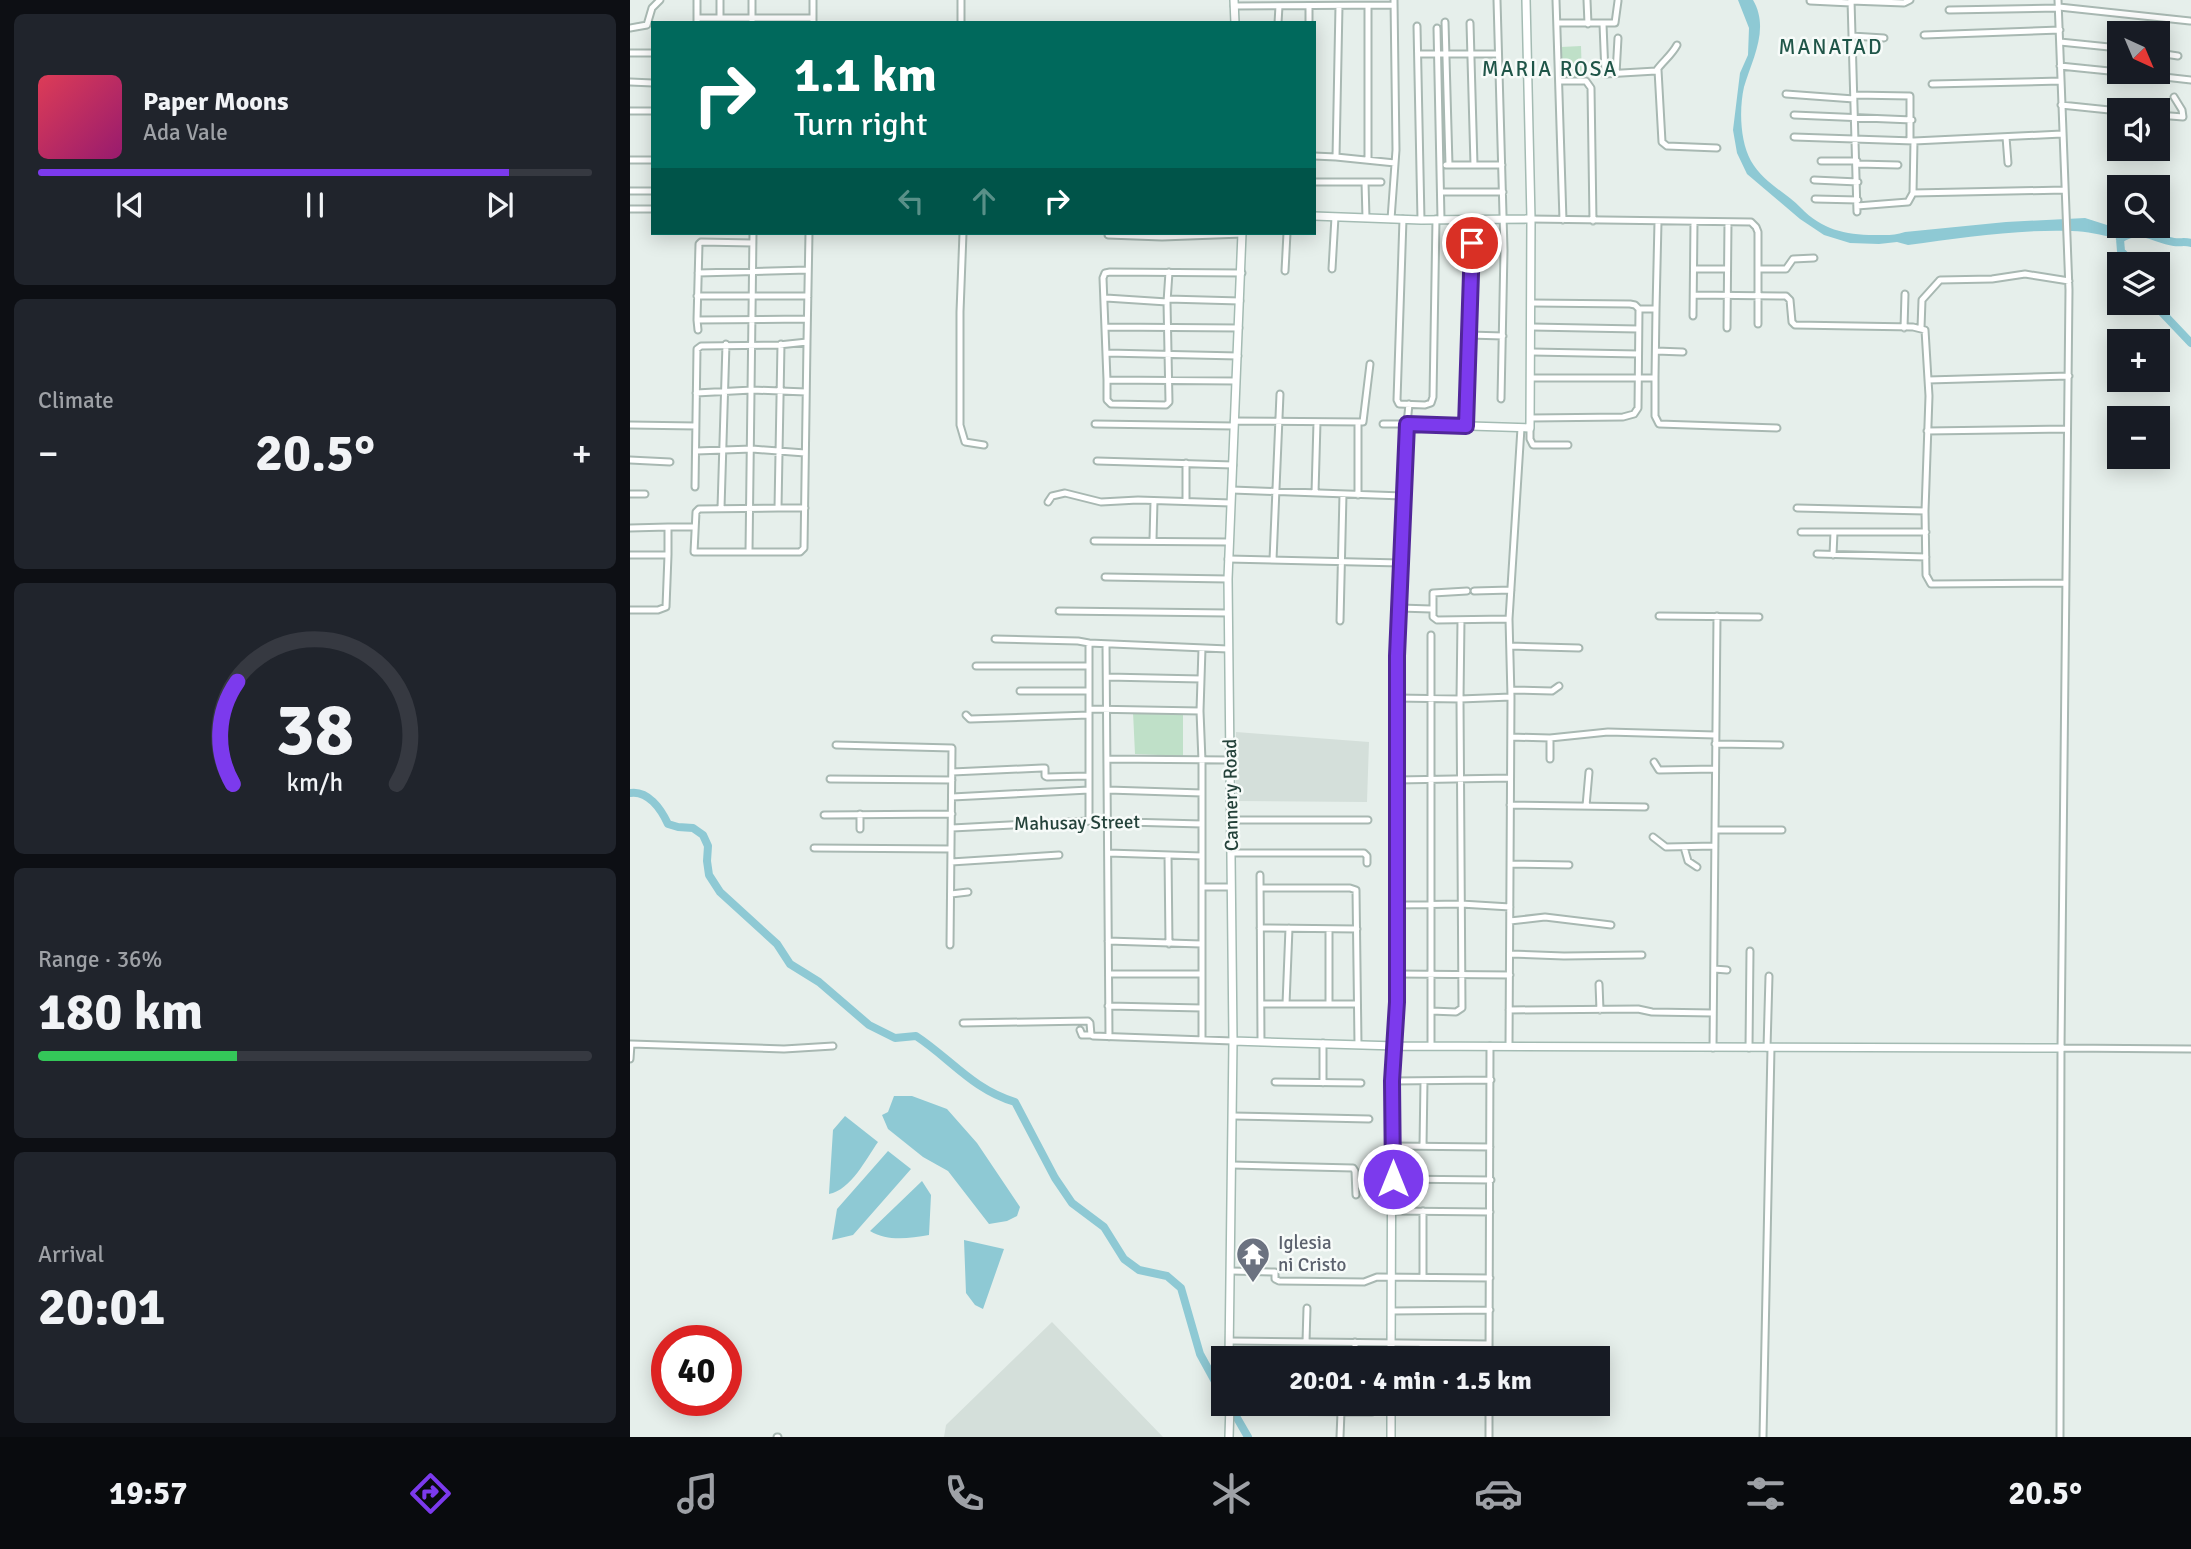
<!DOCTYPE html>
<meta charset="utf-8">
<style>
:root{--surface:#171b24;--page:#20242c;--text:#f1f3f6;--muted:#9ea1a6;--line:#363941;--accent:#7c3aed}
body{margin:0;font-family:Signika,sans-serif;background:var(--page);color:var(--text);height:100vh;display:flex;flex-direction:column;font-size:26px;white-space:nowrap}
*{box-sizing:border-box;margin:0}
p{font-size:23px;color:var(--muted)}
.icon{flex:none;width:38px;height:38px;fill:none;stroke:currentColor;stroke-width:2;stroke-linecap:round;stroke-linejoin:round}
.map{position:relative;flex:1;overflow:hidden}
.details{display:flex;flex-direction:column;gap:14px;padding:14px;background:#0d0f14;width:630px}
.details>*{flex:none}
.guide{position:absolute;left:21px;top:21px;width:665px;height:214px;border-radius:0px;box-shadow:0 4px 18px #0003;background:#00695c;color:#fff;overflow:hidden}
.needle{width:46px;rotate:136deg}
.fabs{position:absolute;left:1477px;top:21px;display:grid;gap:14px}
.fabs a{display:grid;place-items:center;width:63px;height:63px;border-radius:0px;background:var(--surface);box-shadow:0 4px 18px #0003;font-size:35px}
.speed{position:absolute;left:21px;top:1325px;display:flex;gap:14px;font-size:35px;font-weight:700;text-align:center}
.speed>*{display:grid;place-content:center;width:91px;height:91px;border-radius:50%;background:var(--surface);box-shadow:0 4px 18px #0003;line-height:1}
.speed .limit{border:10px solid #d22;background:#fff;color:#111}
.pin{position:absolute;display:grid;place-items:center;width:60px;height:60px;color:#fff;margin:-30px;border:4px solid #fff;border-radius:50%;box-shadow:0 2px 7px #0007}
.me{position:absolute;width:77px;margin:-38px;rotate:0deg;stroke-linejoin:round;filter:drop-shadow(0 0 5px #0008)}
.turn{display:flex;align-items:center;gap:24px;height:147px;padding:0 28px;font-size:32px}
.turn .icon{width:91px;height:91px;stroke-width:2.5}
.turn b{display:block;font-size:49px;line-height:60px}
.lanes{display:flex;align-items:center;height:66px;padding:0 28px;background:#0003;justify-content:center;gap:35px;direction:ltr}
.lanes .off{opacity:.35}
.big{font-size:52px;font-weight:700;line-height:1.1}
.details .card{flex:1;display:flex;flex-direction:column;justify-content:center;gap:10px;min-width:0;padding:0 24px;border-radius:10px;background:var(--page)}
.details .dial{align-items:center;gap:0}
.dial svg{height:182px;overflow:visible;fill:none;stroke:var(--line);stroke-width:7;stroke-linecap:round;text-anchor:middle}
.dial text{fill:var(--text);stroke:none}
.song{display:flex;align-items:center;gap:21px}
.cover{width:84px;height:84px;border-radius:10px;background:linear-gradient(135deg,hsl(350 70% 55%),hsl(320 70% 35%))}
.played{height:7px;border-radius:4px;background:linear-gradient(90deg,var(--accent) 85%,var(--line) 85%)}
.keys{display:flex;justify-content:space-around;direction:ltr}
.heat{display:flex;justify-content:space-between;align-items:center;font-size:38px;direction:ltr}
.charge{height:10px;border-radius:5px;background:linear-gradient(90deg,#34c759 36%,var(--line) 0)}
.trip{position:absolute;left:581px;top:1346px;width:399px;height:70px;border-radius:0px;background:var(--surface);box-shadow:0 4px 18px #0003;font-weight:700;line-height:70px;text-align:center}
.dock{display:flex;height:112px;justify-content:space-around;align-items:center;background:#090b0e;color:var(--muted)}
.dock .icon{width:49px;height:49px}
.dock .on{color:var(--accent)}
.dock b{font-size:32px;color:var(--text)}
main{display:flex;flex:1;min-height:0}
.map>svg:first-child{display:block}
.built{fill:#d4dfda}
.green{fill:#bfe0c8}
.water{fill:#8ec9d4}
.lines{fill:none;stroke-linecap:round;stroke-linejoin:round}
.river{stroke:#8ec9d4;stroke-width:8}
.street-casing{stroke:#a8b8b2;stroke-width:9}
.secondary-casing{stroke:#a4bbb3;stroke-width:10}
.street{stroke:#fff;stroke-width:5}
.secondary{stroke:#fff;stroke-width:7}
.route-casing{stroke:#51269a;stroke-width:18}
.route{stroke:#7c3aed;stroke-width:12}
.labels{text-anchor:middle;dominant-baseline:central;stroke-width:5;stroke-linejoin:round;paint-order:stroke}
.street-label{font-size:19px;fill:#24423a;stroke:#f7fbf9}
.worship-label{font-size:19px;fill:#5b616d;stroke:#f7fbf9;text-anchor:start}
.neighbourhood-label{font-size:21px;letter-spacing:2px;fill:#1f5548;stroke:#f7fbf9}
</style>
<main>
<section class="details">
<div class="card">
<div class="song"><i class="cover"></i><div><b>Paper Moons</b><p>Ada Vale</p></div></div>
<div class="played"></div>
<div class="keys"><svg class="icon" aria-label="previous" viewBox="0 0 24 24"><path d="M18 5L8 12l10 7zM5 5v14"/></svg><svg class="icon" aria-label="pause" viewBox="0 0 24 24"><path d="M8 5v14M16 5v14"/></svg><svg class="icon" aria-label="next" viewBox="0 0 24 24"><path d="M6 5l10 7-10 7zM19 5v14"/></svg></div>
</div>
<div class="card"><p>Climate</p>
<div class="heat"><a>−</a><b class="big">20.5°</b><a>+</a></div>
</div>
<div class="card dial"><svg viewBox="0 0 100 80">
<path d="M14 69A42 42 0 1 1 86 69"/>
<path d="M14 69A42 42 0 0 1 16 24" stroke="#7c3aed"/>
<text x="50" y="56" font-size="32" font-weight="700">38</text>
<text x="50" y="72" font-size="11">km/h</text>
</svg></div>
<div class="card"><p>Range · 36%</p><b class="big">180 km</b><div class="charge"></div></div>
<div class="card"><p>Arrival</p><b class="big">20:01</b></div>
</section>
<div class="map">
<svg width="1561" height="1437" viewBox="0 0 1561 1437">
<rect width="100%" height="100%" fill="#e6efeb"/>
<path class="built" d="M 606,732 L 739,742 L 737,802 L 606,801 Z
M 422,1322 L 533,1437 L 314,1437 L 316,1425 Z"/>
<path class="green" d="M 951,46 L 952,78 L 932,78 L 931,47 Z
M 503,712 L 553,712 L 553,756 L 505,754 Z"/>
<path class="water" d="M 1108,0 L 1123,0 C 1140,29 1122,59 1114,87 C 1109,109 1110,141 1121,161 C 1133,182 1155,192 1171,208 C 1191,229 1215,235 1244,235 C 1255,235 1264,236 1275,232 L 1376,222 L 1455,218 L 1477,225 L 1486,238 C 1471,235 1457,231 1442,231 C 1388,229 1331,238 1278,245 L 1267,242 L 1249,244 L 1220,243 L 1194,235 L 1170,219 L 1117,174 L 1107,153 L 1103,130 L 1110,73 L 1118,55 L 1119,28 Z
M 264,1096 L 282,1096 L 317,1109 L 347,1143 L 390,1207 L 387,1216 L 377,1221 L 359,1224 L 318,1171 L 293,1157 L 258,1129 L 252,1115 L 258,1112 Z
M 215,1116 L 248,1142 C 236,1159 221,1190 199,1194 L 203,1130 Z
M 258,1151 L 281,1169 L 223,1235 L 202,1240 L 207,1209 Z
M 292,1181 L 301,1195 L 299,1235 C 279,1238 259,1242 240,1231 Z
M 334,1240 L 374,1249 L 353,1309 L 345,1305 L 336,1293 Z"/>
<g class="lines">
<path class="river" d="M 1490,239 C 1512,225 1523,239 1544,242 C 1551,243 1554,241 1561,243
M 1490,239 L 1491,251 L 1503,264
M 1523,303 L 1561,343
M 0,793 C 18,790 31,809 38,824 L 48,827 L 63,828 L 73,835 L 78,846 L 77,861 L 79,875 L 90,892 L 147,944 L 160,964 L 189,982 L 239,1025 L 265,1038 L 286,1036 C 321,1059 342,1089 385,1102 L 425,1178 L 442,1203 L 474,1227 L 494,1259 L 509,1270 L 537,1276 L 551,1288 L 570,1354 L 593,1396
M 603,1411 L 618,1437"/>
<g class="street-casing">
<path id="street" d="M 867,0 L 874,250 L 871,399
M 926,0 L 933,220
M 957,0 L 958,24
M 1221,0 L 1227,212
M 1428,0 L 1439,290 L 1431,1048 L 1430,1437
M 1180,1 L 1221,3
M 1221,1 L 1274,3 L 1280,0
M 604,6 L 764,5
M 709,6 L 706,157 L 765,163
M 738,6 L 738,159
M 1429,7 L 1560,21
M 1319,10 L 1429,8
M 67,18 L 183,18
M 90,18 L 90,0
M 815,22 L 819,165
M 67,23 L 67,0
M 122,23 L 122,0
M 183,23 L 183,0
M 331,23 L 331,0
M 648,23 L 649,6
M 679,23 L 679,6
M 840,23 L 844,165 L 872,165
M 927,23 L 985,23 L 988,1
M 973,24 L 975,74 L 1026,71 C 1033,61 1041,56 1047,45
M 787,26 L 791,220
M 0,28 L 17,25 L 22,8 L 30,0
M 807,28 L 811,219
M 1294,35 L 1430,30
M 1222,36 L 1254,38
M 1430,42 L 1489,48
M 0,53 L 23,53
M 1528,53 L 1548,56
M 789,54 L 868,54
M 1430,66 L 1489,72
M 1028,70 L 1032,142 L 1037,146 L 1087,148
M 1490,72 L 1561,80
M 986,74 L 988,38
M 929,81 L 956,81 L 961,88 L 963,221
M 0,82 L 23,83
M 1302,84 L 1431,81
M 1156,94 L 1224,99
M 1224,95 L 1280,96 L 1280,141
M 1431,105 L 1489,111
M 0,111 L 23,111
M 1164,115 L 1282,120
M 1528,115 L 1553,117 L 1552,110 L 1544,97
M 1164,137 L 1284,141 L 1432,134
M 1376,137 L 1378,163
M 684,156 L 706,157
M 0,160 L 23,160
M 1191,161 L 1227,161
M 1227,164 L 1268,165
M 816,165 L 844,165
M 1184,180 L 1228,182
M 684,182 L 751,182
M 735,182 L 736,218
M 0,191 L 23,191
M 812,192 L 873,192
M 1283,193 L 1284,141
M 1185,199 L 1228,200
M 1227,206 L 1278,202 L 1283,193 L 1435,190
M 0,209 L 23,209
M 761,219 L 766,150 L 764,0
M 773,219 L 767,400 L 769,404 L 795,405 L 801,403 L 803,397 L 806,219
M 901,219 L 1121,222 L 1126,227 L 1128,232 L 1128,324
M 333,233 L 330,312 L 330,425 L 335,442 L 354,445
M 478,235 L 532,237 L 612,234
M 702,269 L 705,217
M 1064,269 L 1097,269
M 1128,269 L 1156,269 L 1163,259 L 1184,258
M 655,271 L 657,233
M 68,273 L 178,270
M 1064,295 L 1156,296 L 1160,300 L 1162,322 L 1165,325 L 1283,327 L 1295,330 L 1299,396 L 1295,511 L 1167,508
M 67,296 L 178,296
M 476,298 L 537,302
M 538,299 L 610,301
M 1009,309 L 1026,309 L 1028,222
M 1063,316 L 1064,222
M 67,320 L 69,244 L 71,242 L 123,243
M 477,327 L 609,328
M 902,327 L 1008,329
M 1097,328 L 1098,222
M 1274,328 L 1275,294
M 1291,328 L 1292,300 L 1310,280 L 1362,279 L 1395,274 L 1439,281
M 68,330 L 67,320 L 177,319
M 839,335 L 873,336
M 151,344 L 148,508 L 69,509 L 66,512 L 64,552 L 170,552 L 174,548 L 177,342
M 1026,351 L 1053,352
M 902,352 L 1008,354
M 477,353 L 608,356
M 901,378 L 1025,378 L 1025,416 L 1029,424 L 1147,428
M 1025,378 L 1026,309
M 477,380 L 477,400 L 481,404 L 536,405 L 539,402 L 537,302 L 539,272
M 1298,380 L 1439,376
M 606,381 L 477,380 L 473,278 L 475,273 L 480,272 L 612,273
M 66,393 L 122,390 L 176,392
M 901,418 L 993,417 L 1004,414 L 1008,408 L 1009,309 L 1005,305 L 1000,304 L 902,303
M 604,421 L 733,422 L 740,364
M 465,424 L 604,426
M 753,424 L 777,424 L 779,404
M 0,425 L 66,426
M 837,426 L 842,220
M 900,428 L 900,439 L 903,445 L 938,445
M 1297,431 L 1437,429
M 66,451 L 122,449 L 175,453
M 0,460 L 40,462
M 467,461 L 603,465
M 556,463 L 556,501
M 65,487 L 67,349 L 71,346 L 149,345 L 177,342 L 179,233
M 602,490 L 773,496
M 685,493 L 687,422
M 0,494 L 15,494
M 728,495 L 728,423
M 418,502 L 422,496 L 435,493 L 471,502 L 508,500 L 601,503
M 91,508 L 96,344
M 148,508 L 175,508
M 1295,511 L 1296,575 L 1301,584 L 1435,583
M 38,527 L 64,527
M 0,528 L 38,527 L 38,555 L 0,555
M 1171,532 L 1296,532
M 523,540 L 524,501
M 464,541 L 599,542
M 119,552 L 123,233
M 1187,554 L 1296,557
M 1203,555 L 1204,532
M 598,559 L 771,563
M 643,560 L 650,394
M 475,577 L 598,579
M 837,591 L 803,593 L 803,617 L 807,620 L 879,619
M 844,591 L 881,590
M 770,608 L 801,609
M 0,610 L 28,610 L 36,607 L 38,555
M 429,611 L 598,613
M 1029,616 L 1129,617
M 831,620 L 830,699 L 881,697
M 710,621 L 713,494
M 365,639 L 448,641 L 459,643
M 476,644 L 479,1037
M 880,646 L 949,648
M 572,648 L 570,711 L 572,761 L 572,1039
M 346,666 L 459,666
M 477,677 L 571,679
M 881,690 L 922,691 L 929,686
M 390,691 L 459,691
M 766,698 L 830,699 L 832,1008 L 826,1012 L 801,1011
M 459,709 L 570,711
M 336,715 L 340,719 L 459,715
M 881,737 L 920,738 L 978,732 L 1085,735
M 1085,744 L 1150,745
M 206,745 L 322,748 L 320,945
M 477,759 L 600,760
M 920,759 L 920,738
M 1024,762 L 1029,770 L 1085,769
M 322,772 L 412,768 L 415,768 L 415,776 L 417,777 L 458,776
M 200,779 L 322,780
M 767,780 L 880,778
M 478,790 L 572,793
M 322,797 L 459,790
M 880,805 L 1015,807
M 956,806 L 959,772
M 194,815 L 322,814
M 602,820 L 738,820
M 459,821 L 459,643 L 598,649
M 322,828 L 459,821 L 572,824
M 230,829 L 230,814
M 1085,830 L 1152,830
M 1023,837 L 1036,847 L 1085,846
M 1054,847 L 1058,861 L 1067,867
M 184,848 L 321,849
M 478,853 L 572,856
M 602,853 L 734,853 L 737,856 L 737,863
M 538,855 L 539,944
M 321,862 L 429,855
M 880,864 L 939,865
M 630,875 L 631,1042
M 573,887 L 601,887
M 630,888 L 720,888 L 726,890 L 728,1044
M 321,894 L 338,892
M 767,905 L 831,904 L 880,907
M 880,921 L 915,917 L 981,925
M 630,928 L 727,929
M 478,941 L 571,944
M 880,954 L 934,956 L 1012,955
M 1084,969 L 1097,970
M 479,974 L 572,974
M 768,974 L 880,975
M 969,984 L 970,1010
M 631,1004 L 727,1004
M 656,1004 L 659,928
M 699,1004 L 699,929
M 478,1006 L 572,1008
M 879,1010 L 1008,1009 L 1022,1012 L 1083,1013
M 333,1023 L 458,1021 L 460,1023 L 461,1035 L 463,1036 L 603,1041
M 450,1030 L 452,1035 L 461,1035
M 801,1046 L 801,635
M 879,1046 L 881,697 L 879,619 L 891,428
M 1083,1048 L 1087,616
M 1119,1048 L 1120,951
M 1137,1048 L 1139,976
M 1431,1048 L 1561,1049
M 0,1059 L 1,1044 L 154,1049 L 203,1046
M 762,1081 L 861,1080
M 645,1082 L 731,1083
M 693,1083 L 693,1043
M 603,1116 L 739,1119
M 762,1146 L 860,1147
M 793,1146 L 794,1081
M 602,1165 L 723,1168 L 725,1171 L 726,1195
M 763,1179 L 861,1180
M 762,1211 L 860,1212
M 793,1211 L 793,1277
M 601,1271 L 645,1272 L 645,1279 L 649,1281 L 734,1282 L 747,1277 L 860,1278
M 762,1311 L 860,1310
M 600,1341 L 859,1344
M 676,1342 L 677,1308
M 725,1342 L 725,1358 L 731,1358
M 792,1358 L 792,1344
M 859,1358 L 860,1046
M 603,1404 L 624,1411 L 742,1412
M 859,1404 L 859,1437
M 761,1409 L 859,1409
M 147,1437 L 148,1437
M 710,1437 L 711,1412
M 1133,1437 L 1141,1048"/>
</g>
<g class="secondary-casing">
<path id="secondary" d="M 604,0 L 605,23
M 684,216 L 791,220 L 901,219
M 603,1041 L 766,1046 L 1431,1048
M 599,1358 L 603,1041 L 598,579 L 612,233
M 761,1358 L 762,1081 L 767,1029 L 768,974 L 767,656 L 777,424 L 900,428 L 901,219 L 896,0
M 761,1404 L 761,1437
M 599,1437 L 600,1404"/>
</g>
<use href="#street" class="street"/>
<use href="#secondary" class="secondary"/>
</g>
<g class="lines">
<g class="route-casing">
<path id="route" d="M 763,1179 L 762,1081 L 767,1002 L 767,656 L 777,424 L 836,426 L 842,243"/>
</g>
<use href="#route" class="route"/>
</g>
<defs>
<g id="temple-pin" transform="scale(1.75)"><path d="M0 17L-7.5 6A9.5 9.5 0 1 1 7.5 6Z" fill="#6b7280" stroke="#f7fbf9"/><path d="M0-6L5-2H3V0L6.5 2.5H4V6H1.5V3h-3V6H-4V2.5H-6.5L-3 0V-2H-5Z" fill="#fff"/></g>
</defs>
<g fill-rule="evenodd">
<use href="#temple-pin" x="623" y="1254"/>
</g>
<g class="labels">
<g class="street-label">
<text transform="translate(601 795) rotate(-91)">Cannery Road</text>
<text transform="translate(447 823) rotate(-1)">Mahusay Street</text>
</g>
<g class="worship-label">
<text x="648" y="1243">Iglesia<tspan x="648" dy="22">ni Cristo</tspan></text>
</g>
<g class="neighbourhood-label">
<text x="1201" y="47">MANATAD</text>
<text x="920" y="69">MARIA ROSA</text>
</g>
</g>
</svg>
<div class="fabs">
<a><svg class="needle" viewBox="-14 -14 28 28"><path d="M0-13l5 13h-10z" fill="#e53935"/><path d="M0 13l5-13h-10z" fill="#9ea1a6"/></svg></a>
<a><svg class="icon" aria-label="sound" viewBox="0 0 24 24"><path d="M4 9h4l5-4v14l-5-4H4zM17 9q2 3 0 6"/></svg></a>
<a><svg class="icon" aria-label="search" viewBox="0 0 24 24"><circle cx="10" cy="10" r="6"/><path d="M15 15l6 6"/></svg></a>
<a><svg class="icon" aria-label="layers" viewBox="0 0 24 24"><path d="M12 4l9 5-9 5-9-5zM3 14l9 5 9-5"/></svg></a>
<a>+</a>
<a>−</a>
</div>
<div class="speed"><div class="limit">40</div></div>
<div class="pin" style="left:842px;top:243px;background:#d93025"><svg class="icon" aria-label="arrive" viewBox="0 0 24 24"><path d="M6 21V4h12l-3 4 3 4H6"/></svg></div>
<svg class="me" style="left:763px;top:1179px" viewBox="-20 -20 40 40"><circle r="17" fill="#7c3aed" stroke="#fff" stroke-width="3"/><path d="M0-11L8 9 0 5-8 9z" fill="#fff"/></svg>
<div class="trip">20:01 · 4 min · 1.5 km</div>
<div class="guide">
<div class="turn"><svg class="icon" aria-label="right" viewBox="0 0 24 24"><path d="M7 20v-9h11M14 6l5 5-5 5"/></svg><div><b>1.1 km</b>Turn right</div></div>
<div class="lanes"><svg class="icon off" aria-label="left" viewBox="0 0 24 24"><path d="M17 20v-9H6M10 6l-5 5 5 5"/></svg><svg class="icon off" aria-label="ahead" viewBox="0 0 24 24"><path d="M12 20V5M6 11l6-6 6 6"/></svg><svg class="icon" aria-label="right" viewBox="0 0 24 24"><path d="M7 20v-9h11M14 6l5 5-5 5"/></svg></div>
</div>
</div>
</main>
<nav class="dock">
<b>19:57</b>
<svg class="icon on" aria-label="directions" viewBox="0 0 24 24"><path d="M12 3l9 9-9 9-9-9zM9 14v-3h6M13 9l2 2-2 2"/></svg>
<svg class="icon" aria-label="music" viewBox="0 0 24 24"><path d="M9 18V5l10-2v13"/><circle cx="6" cy="18" r="3"/><circle cx="16" cy="16" r="3"/></svg>
<svg class="icon" aria-label="phone" viewBox="0 0 24 24"><path d="M5 4h4l2 5-3 2q2 4 5 5l2-3 5 2v4C11 20 4 13 5 4z"/></svg>
<svg class="icon" aria-label="climate" viewBox="0 0 24 24"><path d="M12 3v18M4 7l16 10M4 17L20 7"/></svg>
<svg class="icon" aria-label="car" viewBox="0 0 24 24"><path d="M5 17H2v-5l4-1 3-4h7l3 4 3 1v5h-3M9 17h6M6 11h13"/><circle cx="7" cy="17" r="2"/><circle cx="17" cy="17" r="2"/></svg>
<svg class="icon" aria-label="filters" viewBox="0 0 24 24"><path d="M4 7h16M4 17h16"/><circle cx="9" cy="7" r="2"/><circle cx="15" cy="17" r="2"/></svg>
<b>20.5°</b>
</nav>
